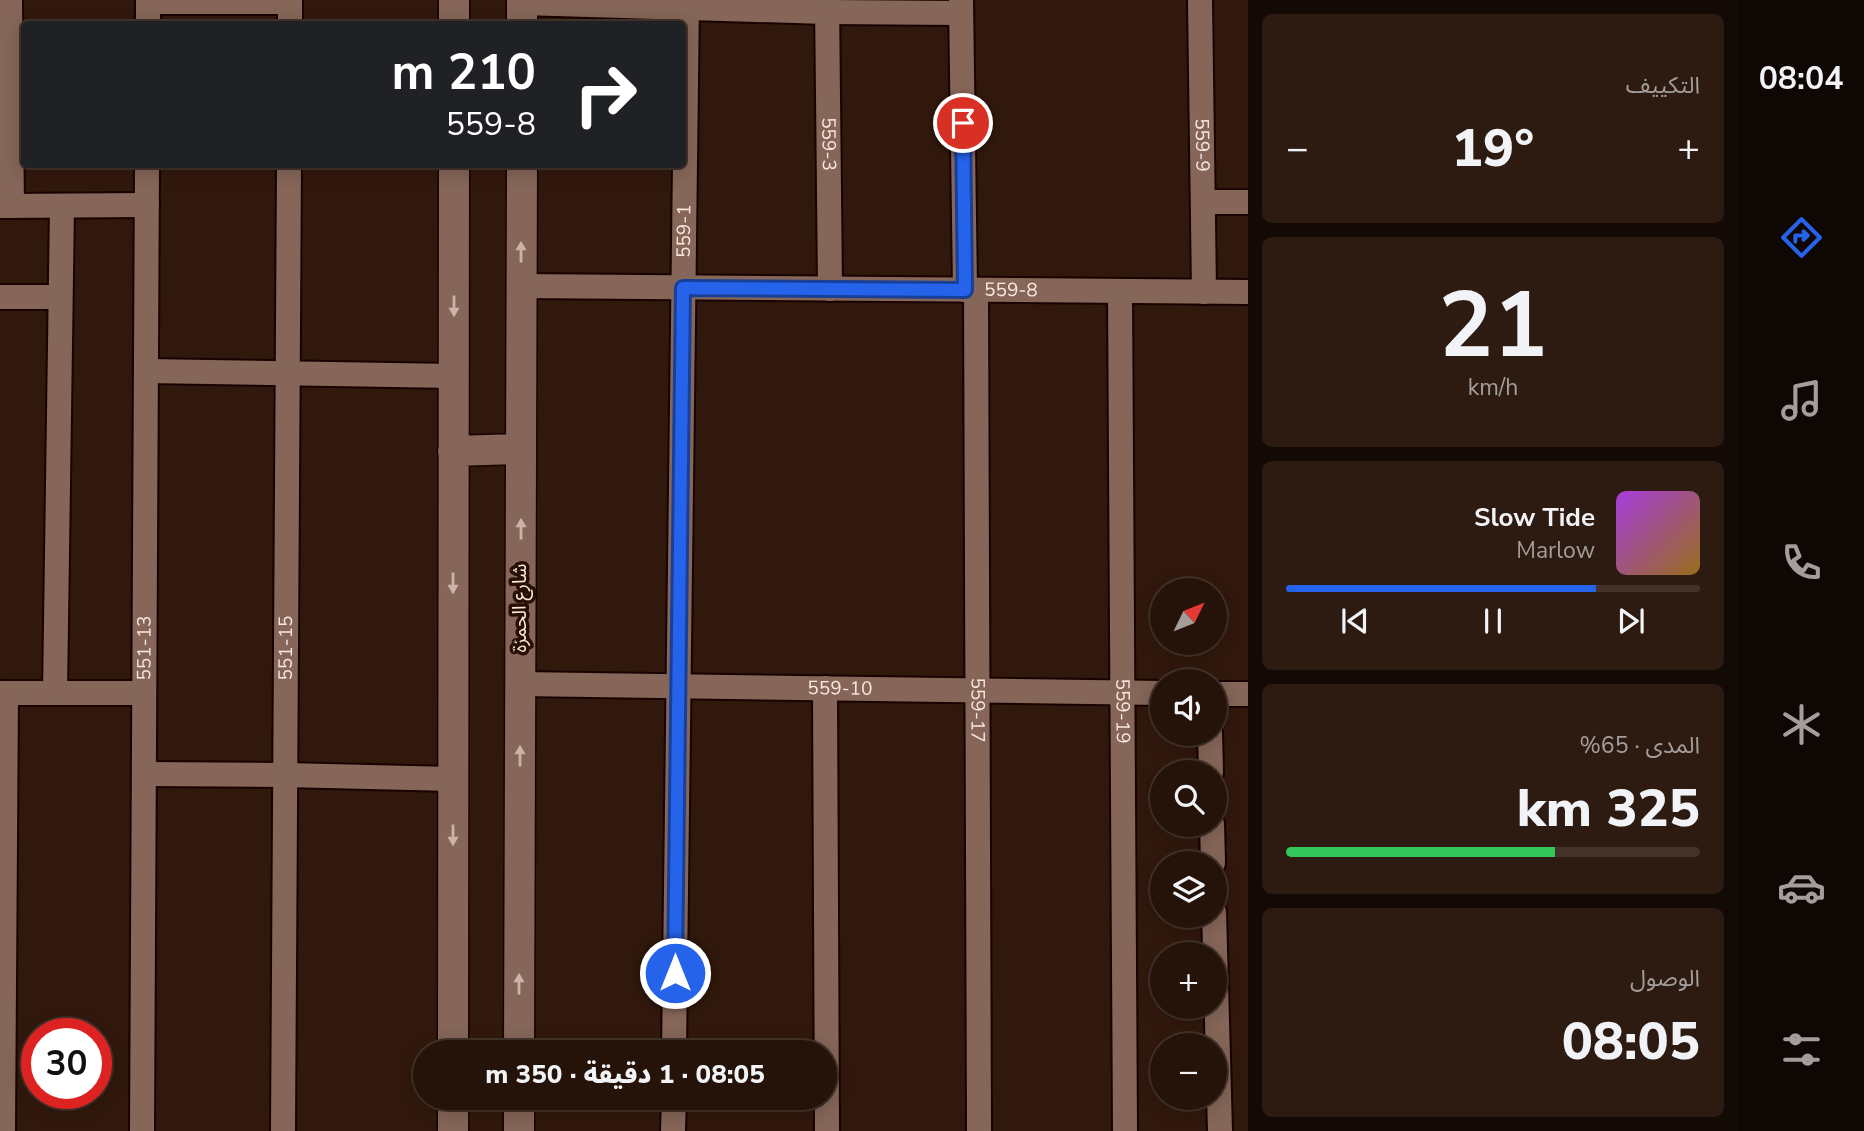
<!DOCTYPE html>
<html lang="ar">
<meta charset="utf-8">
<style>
:root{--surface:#251209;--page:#2d1b12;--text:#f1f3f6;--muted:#a39e9c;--line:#42322a;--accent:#2563eb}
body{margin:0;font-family:"Nunito Sans","Noto Sans Arabic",sans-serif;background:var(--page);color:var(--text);direction:rtl;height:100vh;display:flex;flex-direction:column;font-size:26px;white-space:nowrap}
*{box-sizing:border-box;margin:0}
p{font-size:23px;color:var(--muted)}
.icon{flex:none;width:38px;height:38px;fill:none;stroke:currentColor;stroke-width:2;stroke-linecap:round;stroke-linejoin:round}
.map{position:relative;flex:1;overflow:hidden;direction:ltr}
.panel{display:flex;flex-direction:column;gap:14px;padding:14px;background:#140a05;width:490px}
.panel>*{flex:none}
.hud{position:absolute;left:21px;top:21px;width:665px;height:147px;border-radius:7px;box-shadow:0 4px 18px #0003,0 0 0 2px var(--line);direction:rtl;background:#202124;color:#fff;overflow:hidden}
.needle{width:46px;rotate:47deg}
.buttons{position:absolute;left:1150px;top:578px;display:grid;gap:14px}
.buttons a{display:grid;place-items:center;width:77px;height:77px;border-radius:50%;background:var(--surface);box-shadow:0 4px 18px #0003,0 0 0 2px var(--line);font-size:35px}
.speed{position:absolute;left:21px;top:1018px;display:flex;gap:14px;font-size:35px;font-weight:700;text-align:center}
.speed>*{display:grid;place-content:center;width:91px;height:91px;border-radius:50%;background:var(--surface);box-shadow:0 4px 18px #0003,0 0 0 2px var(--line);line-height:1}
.speed .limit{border:10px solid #d22;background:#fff;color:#111}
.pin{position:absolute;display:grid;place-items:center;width:60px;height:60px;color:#fff;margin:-30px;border:4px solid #fff;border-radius:50%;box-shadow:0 2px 7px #0007}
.me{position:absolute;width:77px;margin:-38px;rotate:0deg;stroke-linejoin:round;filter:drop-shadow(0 0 5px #0008)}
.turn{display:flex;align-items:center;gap:24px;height:147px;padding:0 35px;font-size:32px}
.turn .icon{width:91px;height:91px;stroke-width:2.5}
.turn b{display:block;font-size:49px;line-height:60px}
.big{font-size:52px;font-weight:800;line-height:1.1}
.panel .tile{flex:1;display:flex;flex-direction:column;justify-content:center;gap:10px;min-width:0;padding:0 24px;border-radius:10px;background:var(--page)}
.panel .dial{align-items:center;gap:0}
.dial b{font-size:91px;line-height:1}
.song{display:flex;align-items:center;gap:21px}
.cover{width:84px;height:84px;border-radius:10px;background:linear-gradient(135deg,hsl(280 70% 55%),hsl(40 70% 35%))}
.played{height:7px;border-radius:4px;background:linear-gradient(90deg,var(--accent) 75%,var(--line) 75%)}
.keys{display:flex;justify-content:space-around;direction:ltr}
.heat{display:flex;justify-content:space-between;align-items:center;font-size:38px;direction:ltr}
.charge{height:10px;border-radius:5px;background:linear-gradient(90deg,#34c759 65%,var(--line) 0)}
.trip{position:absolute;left:413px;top:1040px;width:424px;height:70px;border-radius:35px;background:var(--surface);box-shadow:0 4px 18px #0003,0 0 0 2px var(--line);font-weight:800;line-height:70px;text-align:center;direction:rtl}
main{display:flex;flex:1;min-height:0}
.menu{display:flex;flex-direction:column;width:126px;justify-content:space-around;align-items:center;background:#0f0704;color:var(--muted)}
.menu .icon{width:49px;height:49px}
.menu .current{color:var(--accent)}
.menu b{font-size:32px;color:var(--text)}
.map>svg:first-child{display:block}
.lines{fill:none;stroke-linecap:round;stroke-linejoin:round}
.minor-casing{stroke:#180300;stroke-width:28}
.tertiary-casing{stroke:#180300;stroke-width:33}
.minor{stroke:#856658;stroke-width:24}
.tertiary{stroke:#856658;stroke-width:30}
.oneway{fill:#cbb3a9}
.route-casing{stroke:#184099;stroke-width:18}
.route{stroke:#2563eb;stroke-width:12}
.labels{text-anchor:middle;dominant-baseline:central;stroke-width:7;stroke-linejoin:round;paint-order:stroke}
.street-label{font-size:19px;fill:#f9e7df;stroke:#270f04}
</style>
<main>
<nav class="menu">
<b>08:04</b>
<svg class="icon current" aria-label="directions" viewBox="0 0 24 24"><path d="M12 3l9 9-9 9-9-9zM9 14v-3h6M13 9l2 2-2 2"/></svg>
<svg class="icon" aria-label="music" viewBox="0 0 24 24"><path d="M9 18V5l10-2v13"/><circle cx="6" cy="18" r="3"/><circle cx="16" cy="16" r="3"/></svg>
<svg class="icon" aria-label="phone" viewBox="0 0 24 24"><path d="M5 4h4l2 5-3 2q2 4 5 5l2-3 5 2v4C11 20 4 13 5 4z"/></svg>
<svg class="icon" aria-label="climate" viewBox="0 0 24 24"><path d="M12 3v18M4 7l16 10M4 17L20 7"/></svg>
<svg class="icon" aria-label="car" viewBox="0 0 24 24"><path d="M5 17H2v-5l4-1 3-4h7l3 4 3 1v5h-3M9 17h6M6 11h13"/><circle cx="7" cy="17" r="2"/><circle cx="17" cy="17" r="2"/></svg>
<svg class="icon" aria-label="filters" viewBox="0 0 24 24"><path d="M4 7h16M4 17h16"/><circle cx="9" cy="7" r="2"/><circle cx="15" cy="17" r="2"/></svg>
</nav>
<section class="panel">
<div class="tile"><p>التكييف</p>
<div class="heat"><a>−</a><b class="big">19°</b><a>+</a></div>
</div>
<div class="tile dial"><b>21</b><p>km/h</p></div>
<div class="tile">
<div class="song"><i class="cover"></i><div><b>Slow Tide</b><p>Marlow</p></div></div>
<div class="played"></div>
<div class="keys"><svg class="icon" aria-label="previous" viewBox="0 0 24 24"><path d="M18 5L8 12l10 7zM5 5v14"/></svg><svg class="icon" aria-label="pause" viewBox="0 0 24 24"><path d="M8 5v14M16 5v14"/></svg><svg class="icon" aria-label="next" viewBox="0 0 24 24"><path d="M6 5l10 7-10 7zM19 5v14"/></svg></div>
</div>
<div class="tile"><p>المدى · 65%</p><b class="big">325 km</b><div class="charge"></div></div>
<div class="tile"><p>الوصول</p><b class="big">08:05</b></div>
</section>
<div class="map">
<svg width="1248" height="1131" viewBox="0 0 1248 1131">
<rect width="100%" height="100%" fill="#31180c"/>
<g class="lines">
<g class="minor-casing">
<g id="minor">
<path d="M 10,0 L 12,206"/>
<path id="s1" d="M 827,0 L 830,289"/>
<path d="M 961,0 L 965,290"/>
<path id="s2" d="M 1200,0 L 1204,292"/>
<path d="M 148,2 L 290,2"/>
<path d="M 522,3 L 827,12 L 961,13"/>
<path d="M 148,24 L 148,0"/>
<path d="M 290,24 L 290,0"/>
<path d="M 1203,202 L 1248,202"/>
<path d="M 0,206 L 147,205"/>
<path id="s3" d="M 521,286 L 1248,292"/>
<path id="s4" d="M 976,290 L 979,1131"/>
<path id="s5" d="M 1120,291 L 1125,1131"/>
<path d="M 0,297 L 60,297"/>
<path d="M 146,371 L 454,376"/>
<path id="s6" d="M 520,684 L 1162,693"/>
<path d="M 825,688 L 827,1131"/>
<path d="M 0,693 L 144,693"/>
<path d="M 55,693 L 62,206"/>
<path d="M 1214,694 L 1248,694"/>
<path d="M 1210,733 L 1211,772"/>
<path d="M 144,774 L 285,775 L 453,779"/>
<path d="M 1212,824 L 1213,863"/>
<path d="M 1214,912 L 1220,1131"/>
<path id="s7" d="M 674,1052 L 687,0"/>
<path d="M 3,1131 L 6,693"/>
<path id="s8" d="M 142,1131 L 147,164"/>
<path id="s9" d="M 283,1131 L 289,164"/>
<path d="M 673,1131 L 674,1097"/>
</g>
</g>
<g class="tertiary-casing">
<path id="tertiary" d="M 454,24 L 454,0
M 522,24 L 522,0
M 453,451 L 521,449
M 453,1052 L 454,164
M 519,1052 L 522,164
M 453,1131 L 453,1097
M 519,1131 L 519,1097"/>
</g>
<use href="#minor" class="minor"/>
<use href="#tertiary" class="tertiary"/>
</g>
<defs><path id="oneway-solid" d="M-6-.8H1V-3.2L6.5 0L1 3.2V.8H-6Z" transform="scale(1.75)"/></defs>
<g class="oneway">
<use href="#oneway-solid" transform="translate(521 252) rotate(-90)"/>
<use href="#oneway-solid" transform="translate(454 306) rotate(90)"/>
<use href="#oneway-solid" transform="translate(521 529) rotate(-90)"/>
<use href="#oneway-solid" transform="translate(453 583) rotate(90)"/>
<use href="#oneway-solid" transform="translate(520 756) rotate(-90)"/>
<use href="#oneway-solid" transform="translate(453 835) rotate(90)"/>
<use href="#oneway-solid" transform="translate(519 984) rotate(-90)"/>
</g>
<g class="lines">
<g class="route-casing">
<path id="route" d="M 675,973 L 683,288 L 965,290 L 963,123"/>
</g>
<use href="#route" class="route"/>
</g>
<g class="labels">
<g class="street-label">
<text stroke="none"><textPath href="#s1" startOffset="144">559-3</textPath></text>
<text stroke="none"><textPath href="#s2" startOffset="145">559-9</textPath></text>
<text stroke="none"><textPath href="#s7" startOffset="821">559-1</textPath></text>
<text stroke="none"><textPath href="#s3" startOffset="490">559-8</textPath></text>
<text transform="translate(520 608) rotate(-90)">شارع الحمزة</text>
<text stroke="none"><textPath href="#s8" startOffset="483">551-13</textPath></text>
<text stroke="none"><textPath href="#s9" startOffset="483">551-15</textPath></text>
<text stroke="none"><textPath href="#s6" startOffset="320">559-10</textPath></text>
<text stroke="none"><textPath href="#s4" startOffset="420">559-17</textPath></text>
<text stroke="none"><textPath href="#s5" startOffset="420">559-19</textPath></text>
</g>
</g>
</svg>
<div class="buttons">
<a><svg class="needle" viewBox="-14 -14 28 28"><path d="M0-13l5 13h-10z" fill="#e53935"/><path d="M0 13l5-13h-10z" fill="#a39e9c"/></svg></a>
<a><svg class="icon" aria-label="sound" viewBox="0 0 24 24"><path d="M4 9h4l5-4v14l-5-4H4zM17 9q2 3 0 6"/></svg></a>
<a><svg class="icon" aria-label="search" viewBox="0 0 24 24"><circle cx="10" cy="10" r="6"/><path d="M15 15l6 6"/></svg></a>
<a><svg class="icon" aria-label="layers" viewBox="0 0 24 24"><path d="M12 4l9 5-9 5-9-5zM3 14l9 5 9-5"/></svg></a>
<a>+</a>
<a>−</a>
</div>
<div class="speed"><div class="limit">30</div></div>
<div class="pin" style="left:963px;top:123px;background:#d93025"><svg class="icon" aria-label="arrive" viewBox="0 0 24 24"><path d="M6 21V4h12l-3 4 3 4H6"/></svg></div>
<svg class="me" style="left:675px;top:973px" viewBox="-20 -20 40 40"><circle r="17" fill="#2563eb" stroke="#fff" stroke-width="3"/><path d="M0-11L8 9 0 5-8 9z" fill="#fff"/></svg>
<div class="trip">08:05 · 1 دقيقة · 350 m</div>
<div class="hud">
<div class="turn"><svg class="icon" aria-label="right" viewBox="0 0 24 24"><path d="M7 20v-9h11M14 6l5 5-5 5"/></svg><div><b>210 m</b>559-8</div></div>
</div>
</div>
</main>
